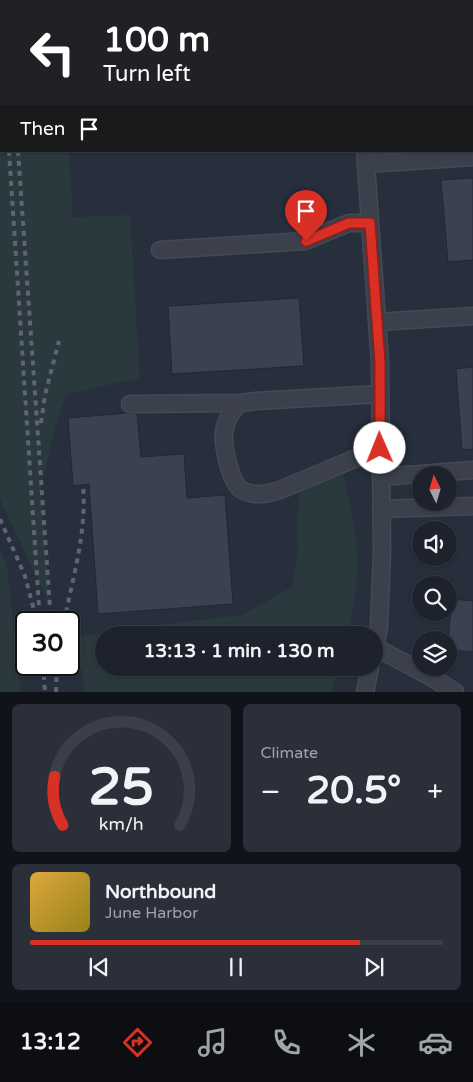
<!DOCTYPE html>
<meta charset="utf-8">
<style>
:root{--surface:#1d222d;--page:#2a2f39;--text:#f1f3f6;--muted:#a0a4aa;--line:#3b3f49;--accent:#d93025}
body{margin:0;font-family:"Varela Round",sans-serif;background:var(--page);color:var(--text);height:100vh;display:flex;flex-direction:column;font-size:19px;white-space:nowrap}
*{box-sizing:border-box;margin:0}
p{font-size:16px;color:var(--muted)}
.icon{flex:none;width:28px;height:28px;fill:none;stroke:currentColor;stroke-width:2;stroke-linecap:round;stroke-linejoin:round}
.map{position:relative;height:692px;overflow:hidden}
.drawer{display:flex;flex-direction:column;gap:12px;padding:12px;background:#101319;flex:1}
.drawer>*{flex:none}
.hud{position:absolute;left:0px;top:0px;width:474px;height:152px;box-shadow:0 1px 4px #0004,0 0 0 1px var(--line);background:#202124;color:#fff;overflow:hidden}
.needle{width:32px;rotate:355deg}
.controls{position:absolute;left:412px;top:466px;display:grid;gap:10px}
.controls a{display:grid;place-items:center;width:45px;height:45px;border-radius:50%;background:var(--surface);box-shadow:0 1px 4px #0004,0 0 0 1px var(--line);font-size:25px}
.speed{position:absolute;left:15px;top:611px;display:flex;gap:10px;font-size:25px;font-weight:700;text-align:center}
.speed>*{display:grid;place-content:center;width:65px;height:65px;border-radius:50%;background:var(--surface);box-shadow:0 1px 4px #0004,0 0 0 1px var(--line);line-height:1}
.speed .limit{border:2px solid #111;border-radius:8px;background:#fff;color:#111}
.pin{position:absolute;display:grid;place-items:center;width:42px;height:42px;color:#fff;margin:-51px -21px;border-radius:50% 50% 50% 0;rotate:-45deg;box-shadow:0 0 5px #0007}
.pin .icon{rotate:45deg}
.me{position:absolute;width:55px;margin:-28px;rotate:359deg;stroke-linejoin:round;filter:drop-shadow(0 0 4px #0008)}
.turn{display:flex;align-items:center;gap:18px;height:105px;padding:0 20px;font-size:22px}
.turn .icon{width:65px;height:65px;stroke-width:2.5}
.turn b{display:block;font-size:35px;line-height:42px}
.then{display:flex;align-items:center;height:48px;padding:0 20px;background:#0003;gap:10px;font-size:19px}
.big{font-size:38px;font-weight:700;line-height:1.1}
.drawer .widget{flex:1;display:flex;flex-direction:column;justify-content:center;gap:8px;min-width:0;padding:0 18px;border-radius:8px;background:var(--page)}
.drawer .dial{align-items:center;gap:0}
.dial svg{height:130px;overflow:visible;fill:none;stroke:var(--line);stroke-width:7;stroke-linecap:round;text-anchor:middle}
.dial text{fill:var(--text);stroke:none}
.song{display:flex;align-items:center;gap:15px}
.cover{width:60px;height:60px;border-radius:8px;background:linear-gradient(135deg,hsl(40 70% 55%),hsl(50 70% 35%))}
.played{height:5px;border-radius:2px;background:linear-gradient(90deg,var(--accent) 80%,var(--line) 80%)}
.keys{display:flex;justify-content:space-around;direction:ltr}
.heat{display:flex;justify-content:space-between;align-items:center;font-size:28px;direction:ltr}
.drawer .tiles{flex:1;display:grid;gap:12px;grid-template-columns:1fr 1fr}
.widget:last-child{grid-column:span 2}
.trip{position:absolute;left:95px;top:626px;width:288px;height:50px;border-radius:25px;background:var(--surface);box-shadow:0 1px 4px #0004,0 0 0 1px var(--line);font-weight:700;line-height:50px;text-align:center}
.menu{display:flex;height:80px;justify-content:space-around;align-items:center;background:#0c0e12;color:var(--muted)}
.menu .icon{width:35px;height:35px}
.menu .on{color:var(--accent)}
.menu b{font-size:22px;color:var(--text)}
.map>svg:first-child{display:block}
.green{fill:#29393d}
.building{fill:#3a4252;stroke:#222733}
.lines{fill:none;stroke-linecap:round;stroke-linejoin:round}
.minor-casing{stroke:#444955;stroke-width:19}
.minor{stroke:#3b404c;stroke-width:16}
.rail{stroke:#5e6473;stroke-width:4;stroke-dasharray:5 5;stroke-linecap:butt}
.route-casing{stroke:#8d1f18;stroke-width:12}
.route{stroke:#d93025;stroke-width:9}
</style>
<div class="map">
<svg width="473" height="692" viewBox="0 0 473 692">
<rect width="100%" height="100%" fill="#272e3c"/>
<path class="green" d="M 0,76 L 1,151 L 69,151 L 73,217 L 130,215 L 140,378 L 66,394 L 57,422 L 41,486 L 50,606 L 0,499 Z
M 342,470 C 351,504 359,542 357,577 C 355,597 351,616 350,635 L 104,635 L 104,668 L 340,668 L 331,692 L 84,692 L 79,637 L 136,627 L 242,615 L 292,587 L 298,552 L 297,522 L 300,488 Z
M 0,547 L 7,566 L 21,692 L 0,692 Z"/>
<path class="building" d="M 473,178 L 473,260 L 448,262 L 441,180 Z
M 299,298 L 304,366 L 172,374 L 168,306 Z
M 473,367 L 473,449 L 462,450 L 456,369 Z
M 128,413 L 137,414 L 141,457 L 184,454 L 187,498 L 225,495 L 233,604 L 98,614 L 89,484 L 73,486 L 68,418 Z
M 452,599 L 473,601 L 473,652 L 449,650 L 448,640 Z"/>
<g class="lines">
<g class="minor-casing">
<path id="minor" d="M 355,0 L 355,1
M 365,151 L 380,363 L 382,552 L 379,627 L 374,650
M 366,164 L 473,157
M 160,250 L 305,241 L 349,223 L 370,223
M 377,322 L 473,316
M 241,403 C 231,410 226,420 224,432 C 223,446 230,483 242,490 C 255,497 268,494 280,490 L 380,448
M 130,404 L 241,403 L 256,401 L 380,394
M 381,477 L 473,470
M 381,509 L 473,506
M 375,647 L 431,677 L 455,692
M 365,692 L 370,668"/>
</g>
<use href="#minor" class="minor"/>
<path class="rail" d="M 8,0 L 8,1
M 0,26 L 1,45
M 9,151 L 40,622
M 18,151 L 51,622
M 41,423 L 45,395 L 59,341
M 0,519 L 25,576 L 34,610
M 64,622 C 73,577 87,531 83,485
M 43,665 L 45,692
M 56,692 L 57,665"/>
</g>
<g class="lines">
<g class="route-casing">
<path id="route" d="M 306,241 L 349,223 L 370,223 L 380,363 L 380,448"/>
</g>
<use href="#route" class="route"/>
</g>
</svg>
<div class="controls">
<a><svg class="needle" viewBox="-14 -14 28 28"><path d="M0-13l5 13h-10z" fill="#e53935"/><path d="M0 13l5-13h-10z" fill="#a0a4aa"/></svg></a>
<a><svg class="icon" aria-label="sound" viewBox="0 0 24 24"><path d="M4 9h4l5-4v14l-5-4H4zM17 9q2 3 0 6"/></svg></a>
<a><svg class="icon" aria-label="search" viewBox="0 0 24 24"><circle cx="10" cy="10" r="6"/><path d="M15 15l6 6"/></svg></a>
<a><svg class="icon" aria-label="layers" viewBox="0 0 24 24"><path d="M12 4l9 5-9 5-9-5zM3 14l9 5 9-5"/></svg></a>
</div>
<div class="speed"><div class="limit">30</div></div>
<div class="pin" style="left:306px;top:241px;background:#d93025"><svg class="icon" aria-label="arrive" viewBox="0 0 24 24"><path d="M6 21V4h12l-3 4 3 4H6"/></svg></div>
<svg class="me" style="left:380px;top:448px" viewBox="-20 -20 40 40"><circle r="19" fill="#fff"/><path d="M0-13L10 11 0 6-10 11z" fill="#d93025"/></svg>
<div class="trip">13:13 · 1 min · 130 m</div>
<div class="hud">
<div class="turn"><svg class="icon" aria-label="left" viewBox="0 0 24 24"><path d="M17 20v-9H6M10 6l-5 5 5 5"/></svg><div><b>100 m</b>Turn left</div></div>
<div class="then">Then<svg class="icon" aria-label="arrive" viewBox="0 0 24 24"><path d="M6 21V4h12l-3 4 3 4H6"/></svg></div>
</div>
</div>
<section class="drawer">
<div class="tiles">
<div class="widget dial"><svg viewBox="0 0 100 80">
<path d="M14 69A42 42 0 1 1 86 69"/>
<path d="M14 69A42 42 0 0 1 9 39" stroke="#d93025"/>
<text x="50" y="56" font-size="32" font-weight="700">25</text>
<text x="50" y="72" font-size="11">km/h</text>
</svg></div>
<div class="widget"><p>Climate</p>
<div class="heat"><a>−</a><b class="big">20.5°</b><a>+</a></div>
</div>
<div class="widget">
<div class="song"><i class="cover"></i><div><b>Northbound</b><p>June Harbor</p></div></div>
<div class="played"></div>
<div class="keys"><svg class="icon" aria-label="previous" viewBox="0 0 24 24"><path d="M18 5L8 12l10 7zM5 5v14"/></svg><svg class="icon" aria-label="pause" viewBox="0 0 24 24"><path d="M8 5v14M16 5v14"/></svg><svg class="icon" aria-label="next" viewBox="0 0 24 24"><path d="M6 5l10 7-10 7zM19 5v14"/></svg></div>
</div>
</div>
</section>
<nav class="menu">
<b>13:12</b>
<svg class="icon on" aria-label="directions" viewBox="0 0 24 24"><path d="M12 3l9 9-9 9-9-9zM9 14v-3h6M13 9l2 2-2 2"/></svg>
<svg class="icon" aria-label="music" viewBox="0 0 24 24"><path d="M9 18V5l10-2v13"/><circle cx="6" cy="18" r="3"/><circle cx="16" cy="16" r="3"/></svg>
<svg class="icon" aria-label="phone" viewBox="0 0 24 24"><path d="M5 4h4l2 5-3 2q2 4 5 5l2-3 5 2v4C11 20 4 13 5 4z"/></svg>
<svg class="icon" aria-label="climate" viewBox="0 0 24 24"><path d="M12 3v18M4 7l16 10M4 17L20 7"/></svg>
<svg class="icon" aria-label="car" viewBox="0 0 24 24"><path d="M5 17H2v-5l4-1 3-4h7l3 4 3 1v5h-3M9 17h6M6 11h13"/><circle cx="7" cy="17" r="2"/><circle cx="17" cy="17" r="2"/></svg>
</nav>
